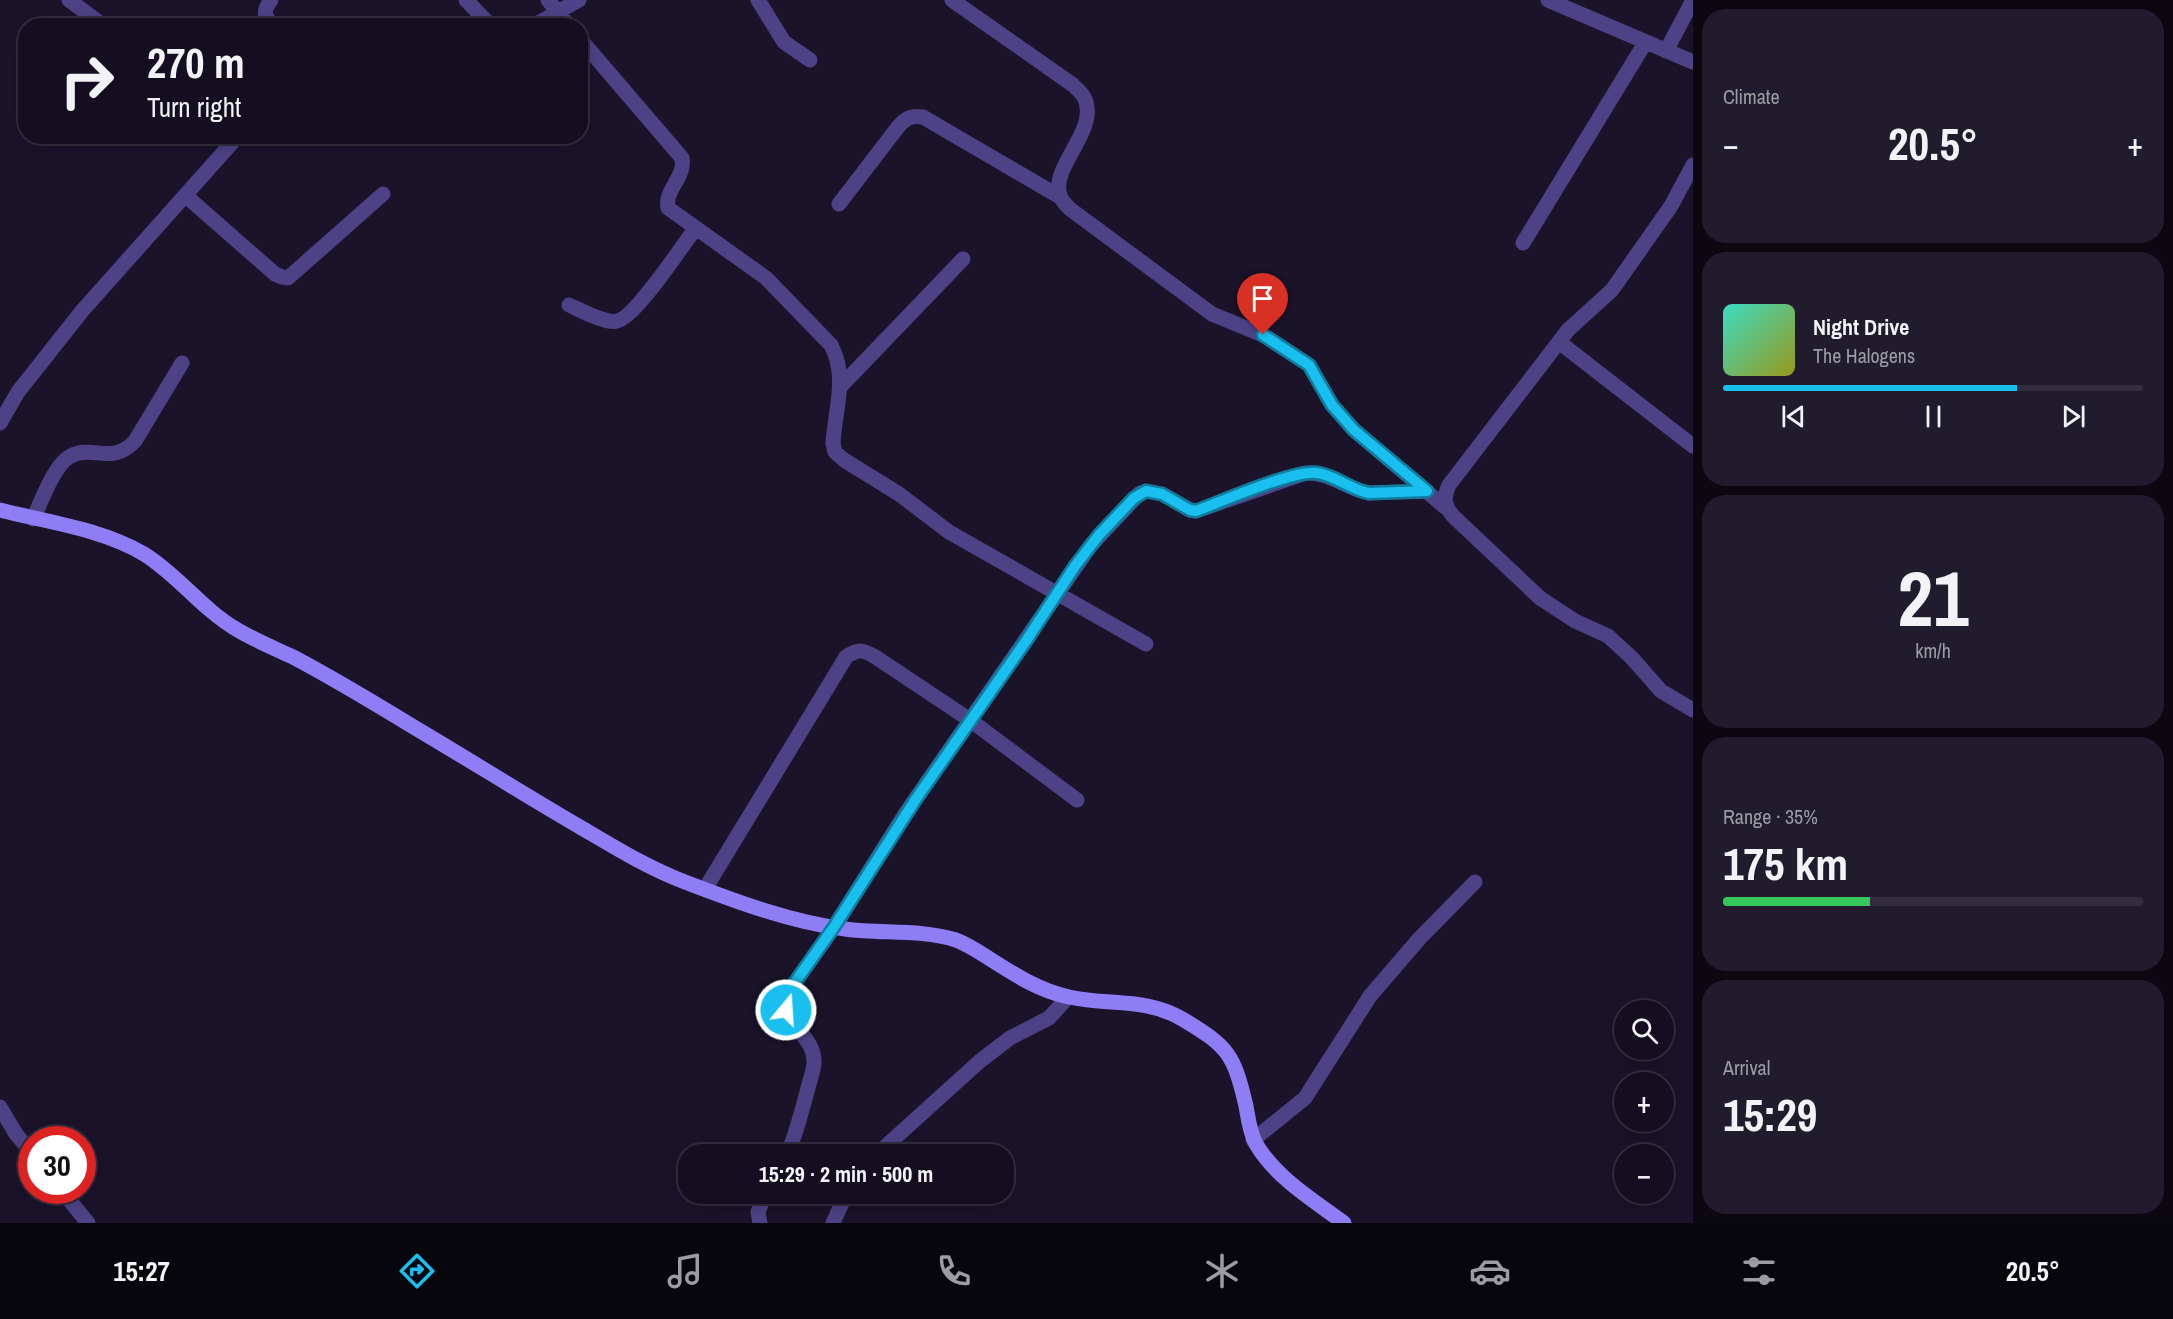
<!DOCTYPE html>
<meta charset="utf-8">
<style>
:root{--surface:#140e20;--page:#211c2d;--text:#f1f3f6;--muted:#9d9ca5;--line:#332e3e;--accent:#19bfee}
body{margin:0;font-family:"Archivo Narrow",sans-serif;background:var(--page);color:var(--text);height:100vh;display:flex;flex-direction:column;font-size:22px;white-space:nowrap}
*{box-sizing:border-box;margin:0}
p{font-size:20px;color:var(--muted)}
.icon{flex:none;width:33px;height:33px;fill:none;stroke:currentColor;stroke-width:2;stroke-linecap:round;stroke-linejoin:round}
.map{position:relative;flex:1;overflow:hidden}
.panel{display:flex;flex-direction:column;gap:9px;padding:9px;background:#0b0812;width:480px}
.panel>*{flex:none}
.hud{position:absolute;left:18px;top:18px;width:570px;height:126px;border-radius:24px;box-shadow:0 3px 15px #0003,0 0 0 2px var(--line);background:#140e20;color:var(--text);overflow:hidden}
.fabs{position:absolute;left:1614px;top:1000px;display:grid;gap:12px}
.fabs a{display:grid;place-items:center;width:60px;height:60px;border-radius:50%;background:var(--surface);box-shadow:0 3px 15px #0003,0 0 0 2px var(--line);font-size:30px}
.speed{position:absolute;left:18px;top:1126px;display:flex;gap:12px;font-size:30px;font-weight:700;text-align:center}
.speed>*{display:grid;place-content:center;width:78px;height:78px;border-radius:50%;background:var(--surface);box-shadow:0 3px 15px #0003,0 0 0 2px var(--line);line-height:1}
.speed .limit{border:9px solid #d22;background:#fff;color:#111}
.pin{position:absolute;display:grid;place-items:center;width:51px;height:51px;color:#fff;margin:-62px -26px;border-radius:50% 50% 50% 0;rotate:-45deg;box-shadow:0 0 6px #0007}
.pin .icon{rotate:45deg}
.me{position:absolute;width:66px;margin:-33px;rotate:18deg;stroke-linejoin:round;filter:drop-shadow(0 0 4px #0008)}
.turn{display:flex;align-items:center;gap:21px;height:126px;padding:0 30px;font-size:27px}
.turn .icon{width:78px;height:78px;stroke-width:2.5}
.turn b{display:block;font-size:42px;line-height:51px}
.big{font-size:45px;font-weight:800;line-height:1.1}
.panel .tile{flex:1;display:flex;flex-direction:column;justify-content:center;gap:9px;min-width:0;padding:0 21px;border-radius:24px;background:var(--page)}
.panel .dial{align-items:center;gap:0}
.dial b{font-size:78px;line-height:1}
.song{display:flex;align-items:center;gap:18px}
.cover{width:72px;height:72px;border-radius:9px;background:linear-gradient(135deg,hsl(170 70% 55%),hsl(60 70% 35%))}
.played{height:6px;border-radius:3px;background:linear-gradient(90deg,var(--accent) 70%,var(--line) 70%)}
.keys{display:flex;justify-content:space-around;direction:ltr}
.heat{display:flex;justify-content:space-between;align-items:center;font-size:33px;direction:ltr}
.charge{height:9px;border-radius:4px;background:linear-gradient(90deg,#34c759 35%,var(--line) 0)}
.trip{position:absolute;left:678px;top:1144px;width:336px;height:60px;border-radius:24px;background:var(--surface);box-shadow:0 3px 15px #0003,0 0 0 2px var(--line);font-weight:800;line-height:60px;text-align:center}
.tabs{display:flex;height:96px;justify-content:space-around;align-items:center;background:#08060d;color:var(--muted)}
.tabs .icon{width:42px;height:42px}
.tabs .current{color:var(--accent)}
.tabs b{font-size:27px;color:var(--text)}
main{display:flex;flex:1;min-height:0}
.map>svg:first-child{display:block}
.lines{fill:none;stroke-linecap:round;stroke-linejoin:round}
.street{stroke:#4d4286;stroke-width:15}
.secondary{stroke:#8f7df6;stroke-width:15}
.route-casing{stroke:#107c9b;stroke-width:15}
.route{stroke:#19bfee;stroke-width:10}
</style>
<main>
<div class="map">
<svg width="1693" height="1223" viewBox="0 0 1693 1223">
<rect width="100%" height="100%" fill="#1a132a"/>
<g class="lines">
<path class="street" d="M 69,0 L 104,26
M 271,0 C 262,12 264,18 276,26
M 466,0 L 491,26
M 548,0 L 569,26
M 758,0 L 784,42 L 810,60
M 952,0 L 1073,85 C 1077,89 1083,94 1085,99 C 1099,132 1047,169 1061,198 C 1063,202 1067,206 1070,209 L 1212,314 L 1263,335 L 1309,365 L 1332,405 L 1354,430 L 1445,507
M 1548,0 L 1693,62
M 533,26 L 579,0
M 580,39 L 682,158 C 686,177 664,190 668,208 L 766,278 L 831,345 C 848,377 835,409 833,443 L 835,452 L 844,460 L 899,494 L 949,532 L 1146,644
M 1666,51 L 1693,0
M 1693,165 L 1671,206 L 1612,290 L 1568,330 L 1449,485 C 1443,499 1444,506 1454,517 L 1540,598 L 1575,621 L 1608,636 L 1632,658 L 1661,691 L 1693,710
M 186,196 L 275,274 L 282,277 L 288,278 L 383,194
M 839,204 L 898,127 C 906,118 911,115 923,117 L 1060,197
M 1523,243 L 1645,43
M 569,305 C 580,310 606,324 617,321 C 635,318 682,246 695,229
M 1559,342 L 1693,446
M 841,386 L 963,259
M 0,423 L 18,392 L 82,311 L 238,136
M 33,519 C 41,502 52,472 65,460 C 89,440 110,468 135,441 L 182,363
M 705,889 L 846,657 C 859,648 864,650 877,658 L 970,720 L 1077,800
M 0,1107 L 16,1134 L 32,1153
M 1253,1140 L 1305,1098 L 1370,996 L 1419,939 L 1475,882
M 787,1155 C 796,1135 801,1113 807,1092 C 809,1083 813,1073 814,1064 C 816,1032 774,1024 791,988 L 834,927 L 905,814 L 1091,545 L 1140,493 L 1146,491 L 1162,494 L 1190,510 L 1196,511 L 1306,473 C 1330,472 1347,489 1369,493 L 1427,491
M 876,1155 L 980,1061 L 1010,1038 L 1049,1018 L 1068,997
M 62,1191 L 88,1223
M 760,1223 L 758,1212 L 765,1194
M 833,1223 L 846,1194"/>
<path class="secondary" d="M 0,510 C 47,522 102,529 144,554 C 178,575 202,609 236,629 C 254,640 274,648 293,657 C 335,679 376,704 417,729 C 471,761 525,795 580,827 C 614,847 648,868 685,882 C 737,902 791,922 845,929 C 881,934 921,929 956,940 C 969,945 979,952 990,959 C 1015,975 1040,991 1069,997 C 1110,1006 1146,997 1184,1020 C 1229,1047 1234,1055 1246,1106 C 1248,1118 1250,1133 1256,1144 C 1276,1178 1313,1200 1344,1223"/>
</g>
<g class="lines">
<g class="route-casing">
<path id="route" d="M 786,1010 L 786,999 L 791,988 L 834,927 L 916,799 L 1026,641 L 1075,566 L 1099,535 L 1134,498 L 1146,491 L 1162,494 L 1190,510 L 1196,511 C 1221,502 1295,469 1317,473 C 1335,475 1351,490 1369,493 L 1427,491 L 1354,430 L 1332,405 L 1309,365 L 1263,335"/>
</g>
<use href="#route" class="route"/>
</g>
</svg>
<div class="fabs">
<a><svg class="icon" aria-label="search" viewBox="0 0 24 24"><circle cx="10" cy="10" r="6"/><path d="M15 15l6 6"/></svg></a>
<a>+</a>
<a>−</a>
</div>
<div class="speed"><div class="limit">30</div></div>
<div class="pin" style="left:1263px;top:335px;background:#d93025"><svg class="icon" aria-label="arrive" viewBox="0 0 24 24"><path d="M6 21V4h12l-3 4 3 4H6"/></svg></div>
<svg class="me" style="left:786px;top:1010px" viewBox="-20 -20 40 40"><circle r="17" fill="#19bfee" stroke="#fff" stroke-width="3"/><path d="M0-11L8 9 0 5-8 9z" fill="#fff"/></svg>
<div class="trip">15:29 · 2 min · 500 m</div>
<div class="hud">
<div class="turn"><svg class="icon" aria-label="right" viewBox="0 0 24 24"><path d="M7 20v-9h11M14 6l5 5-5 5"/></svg><div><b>270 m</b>Turn right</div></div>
</div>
</div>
<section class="panel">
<div class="tile"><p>Climate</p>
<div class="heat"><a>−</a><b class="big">20.5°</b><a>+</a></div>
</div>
<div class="tile">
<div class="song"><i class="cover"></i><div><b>Night Drive</b><p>The Halogens</p></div></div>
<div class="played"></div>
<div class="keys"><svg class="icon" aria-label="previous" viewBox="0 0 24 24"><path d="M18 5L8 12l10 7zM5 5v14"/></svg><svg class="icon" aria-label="pause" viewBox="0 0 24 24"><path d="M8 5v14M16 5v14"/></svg><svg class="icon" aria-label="next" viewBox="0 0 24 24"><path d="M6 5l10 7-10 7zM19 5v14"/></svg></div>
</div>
<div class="tile dial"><b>21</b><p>km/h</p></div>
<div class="tile"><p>Range · 35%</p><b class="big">175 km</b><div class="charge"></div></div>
<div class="tile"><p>Arrival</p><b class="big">15:29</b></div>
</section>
</main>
<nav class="tabs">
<b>15:27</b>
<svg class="icon current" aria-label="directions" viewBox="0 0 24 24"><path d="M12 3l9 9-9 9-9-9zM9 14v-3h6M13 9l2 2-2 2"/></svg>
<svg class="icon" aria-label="music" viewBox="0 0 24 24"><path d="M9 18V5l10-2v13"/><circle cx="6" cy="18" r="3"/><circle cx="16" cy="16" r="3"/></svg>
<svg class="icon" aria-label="phone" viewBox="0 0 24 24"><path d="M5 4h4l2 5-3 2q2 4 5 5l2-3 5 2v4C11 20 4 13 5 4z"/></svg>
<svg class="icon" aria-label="climate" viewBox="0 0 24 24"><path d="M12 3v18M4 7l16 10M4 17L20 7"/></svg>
<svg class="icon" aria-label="car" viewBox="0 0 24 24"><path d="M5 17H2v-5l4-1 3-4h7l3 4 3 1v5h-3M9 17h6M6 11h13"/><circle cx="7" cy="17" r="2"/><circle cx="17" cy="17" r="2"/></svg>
<svg class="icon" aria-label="filters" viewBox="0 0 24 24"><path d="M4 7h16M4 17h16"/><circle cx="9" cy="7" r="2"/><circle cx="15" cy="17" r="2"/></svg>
<b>20.5°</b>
</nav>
